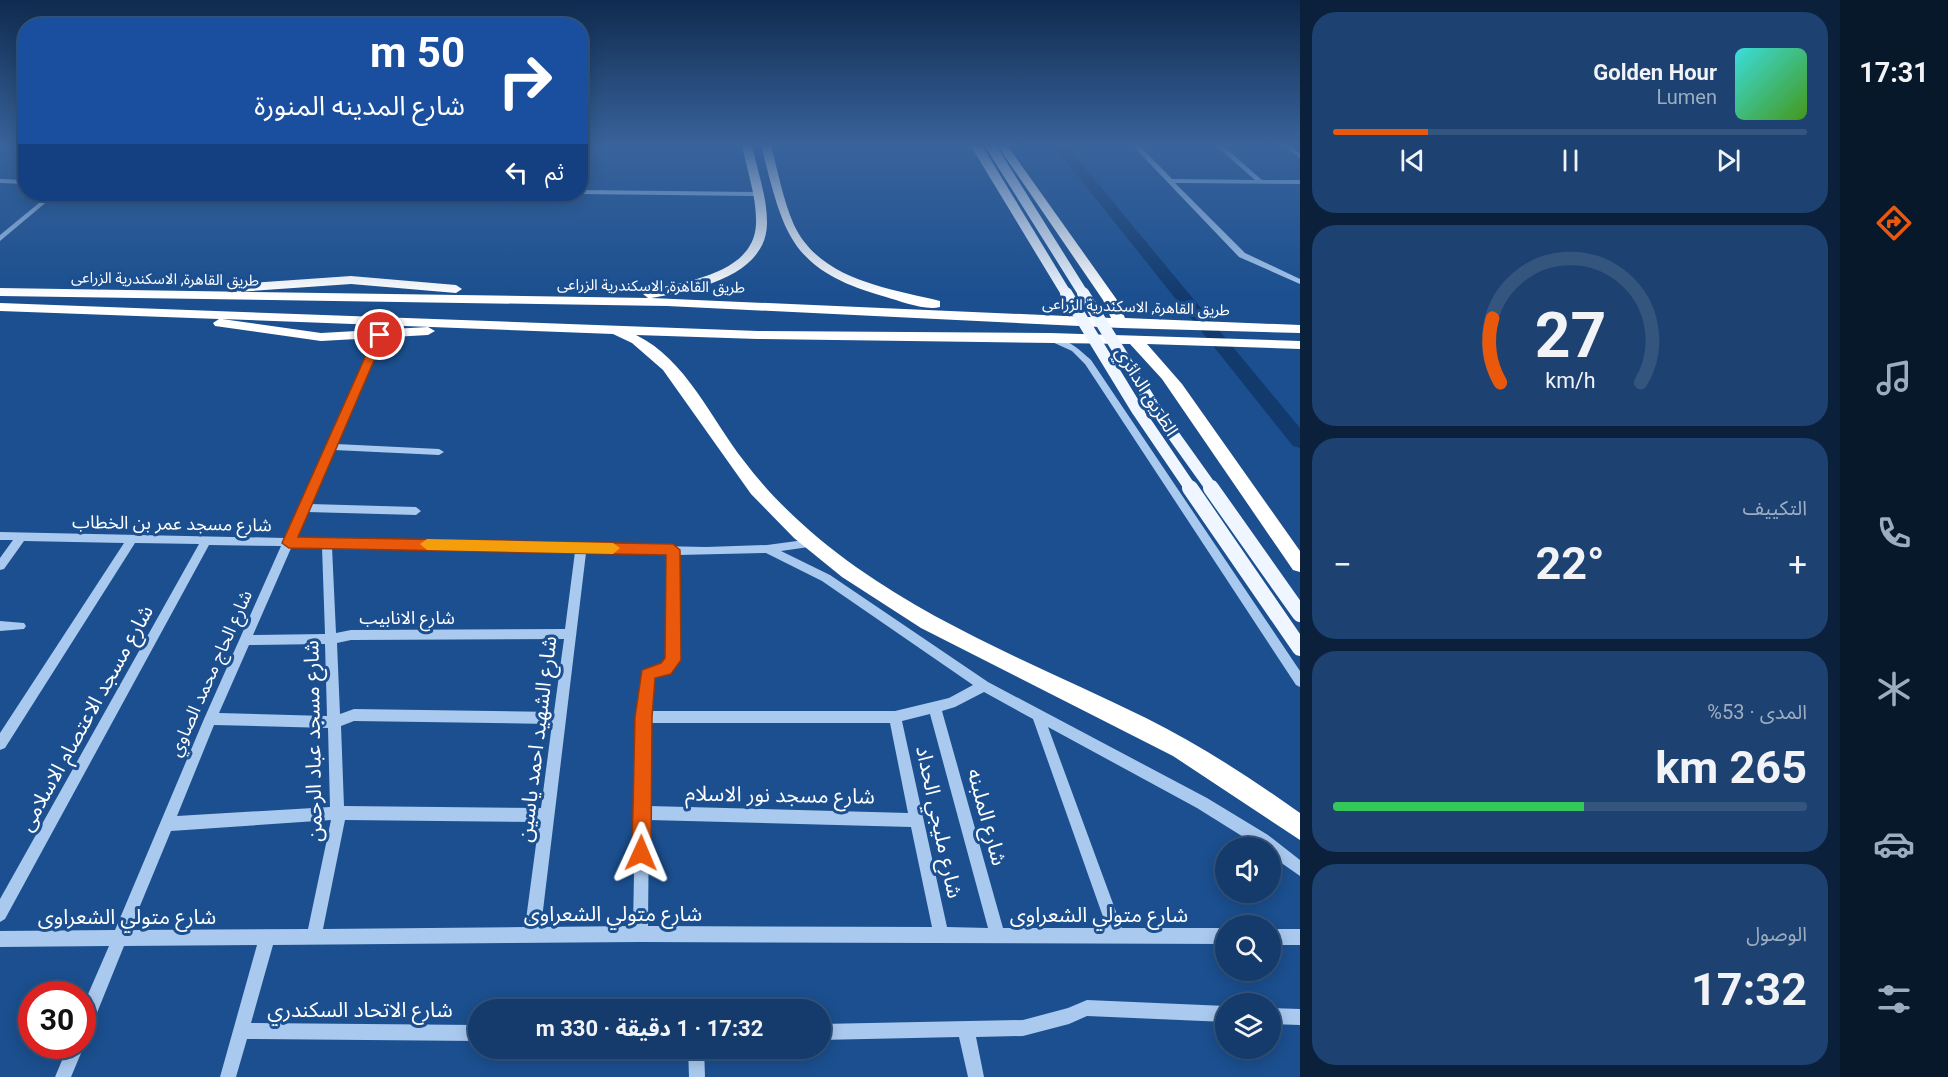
<!DOCTYPE html>
<html lang="ar">
<meta charset="utf-8">
<style>
:root{--surface:#143b6b;--page:#1d4271;--text:#f1f3f6;--muted:#9dadc1;--line:#33557e;--accent:#ea580c}
body{margin:0;font-family:Roboto,"Noto Sans Arabic",sans-serif;background:var(--page);color:var(--text);direction:rtl;height:100vh;display:flex;flex-direction:column;font-size:22px;white-space:nowrap}
*{box-sizing:border-box;margin:0}
p{font-size:20px;color:var(--muted)}
.icon{flex:none;width:33px;height:33px;fill:none;stroke:currentColor;stroke-width:2;stroke-linecap:round;stroke-linejoin:round}
.map{position:relative;flex:1;overflow:hidden;direction:ltr}
.panel{display:flex;flex-direction:column;gap:12px;padding:12px;background:#0b203b;width:540px}
.panel>*{flex:none}
.hud{position:absolute;left:18px;top:18px;width:570px;height:183px;border-radius:24px;box-shadow:0 3px 15px #0003,0 0 0 2px var(--line);direction:rtl;background:#1a4fa0;color:#fff;overflow:hidden}
.tools{position:absolute;left:1215px;top:837px;display:grid;gap:12px}
.tools a{display:grid;place-items:center;width:66px;height:66px;border-radius:50%;background:var(--surface);box-shadow:0 3px 15px #0003,0 0 0 2px var(--line);font-size:30px}
.speed{position:absolute;left:18px;top:981px;display:flex;gap:12px;font-size:30px;font-weight:700;text-align:center}
.speed>*{display:grid;place-content:center;width:78px;height:78px;border-radius:50%;background:var(--surface);box-shadow:0 3px 15px #0003,0 0 0 2px var(--line);line-height:1}
.speed .limit{border:9px solid #d22;background:#fff;color:#111}
.pin{position:absolute;display:grid;place-items:center;width:51px;height:51px;color:#fff;margin:-26px;border:3px solid #fff;border-radius:50%;box-shadow:0 2px 6px #0007}
.me{position:absolute;width:66px;margin:-33px;rotate:1deg;stroke-linejoin:round;filter:drop-shadow(0 0 4px #0008)}
.turn{display:flex;align-items:center;gap:21px;height:126px;padding:0 24px;font-size:27px}
.turn .icon{width:78px;height:78px;stroke-width:2.5}
.turn b{display:block;font-size:42px;line-height:51px}
.then{display:flex;align-items:center;height:57px;padding:0 24px;background:#0003;gap:12px;font-size:22px}
.big{font-size:45px;font-weight:700;line-height:1.1}
.panel .tile{flex:1;display:flex;flex-direction:column;justify-content:center;gap:9px;min-width:0;padding:0 21px;border-radius:24px;background:var(--page)}
.panel .dial{align-items:center;gap:0}
.dial svg{height:156px;overflow:visible;fill:none;stroke:var(--line);stroke-width:7;stroke-linecap:round;text-anchor:middle}
.dial text{fill:var(--text);stroke:none}
.song{display:flex;align-items:center;gap:18px}
.cover{width:72px;height:72px;border-radius:9px;background:linear-gradient(135deg,hsl(180 70% 55%),hsl(100 70% 35%))}
.played{height:6px;border-radius:3px;background:linear-gradient(90deg,var(--accent) 20%,var(--line) 20%)}
.keys{display:flex;justify-content:space-around;direction:ltr}
.heat{display:flex;justify-content:space-between;align-items:center;font-size:33px;direction:ltr}
.charge{height:9px;border-radius:4px;background:linear-gradient(90deg,#34c759 53%,var(--line) 0)}
.trip{position:absolute;left:468px;top:999px;width:363px;height:60px;border-radius:30px;background:var(--surface);box-shadow:0 3px 15px #0003,0 0 0 2px var(--line);font-weight:700;line-height:60px;text-align:center;direction:rtl}
main{display:flex;flex:1;min-height:0}
.tabs{display:flex;flex-direction:column;width:108px;justify-content:space-around;align-items:center;background:#08182b;color:var(--muted)}
.tabs .icon{width:42px;height:42px}
.tabs .active{color:var(--accent)}
.tabs b{font-size:27px;color:var(--text)}
.map>svg:first-child{display:block}
.lines{fill:none;stroke-linecap:round;stroke-linejoin:round}
.canal{fill:#123a6d;fill-rule:evenodd}
.minor{fill:#a9c9ee;fill-rule:evenodd}
.highway{fill:#fff;fill-rule:evenodd}
.major-bridge-far2{stroke:#f0f6ff;stroke-width:10}
.major-bridge-far1{stroke:#f0f6ff;stroke-width:12}
.major-bridge{stroke:#f0f6ff;stroke-width:16}
.route{fill:#ea580c;stroke:#983908;stroke-width:1.5}
.slow{fill:#f59e0b}
.labels{text-anchor:middle;dominant-baseline:central;stroke-width:6;stroke-linejoin:round;paint-order:stroke}
.far-street-label{font-size:15px;fill:#fff;stroke:#1b4f8f}
.street-label{font-size:18px;fill:#fff;stroke:#1b4f8f}
.near-street-label{font-size:21px;fill:#fff;stroke:#1b4f8f}
</style>
<main>
<nav class="tabs">
<b>17:31</b>
<svg class="icon active" aria-label="directions" viewBox="0 0 24 24"><path d="M12 3l9 9-9 9-9-9zM9 14v-3h6M13 9l2 2-2 2"/></svg>
<svg class="icon" aria-label="music" viewBox="0 0 24 24"><path d="M9 18V5l10-2v13"/><circle cx="6" cy="18" r="3"/><circle cx="16" cy="16" r="3"/></svg>
<svg class="icon" aria-label="phone" viewBox="0 0 24 24"><path d="M5 4h4l2 5-3 2q2 4 5 5l2-3 5 2v4C11 20 4 13 5 4z"/></svg>
<svg class="icon" aria-label="climate" viewBox="0 0 24 24"><path d="M12 3v18M4 7l16 10M4 17L20 7"/></svg>
<svg class="icon" aria-label="car" viewBox="0 0 24 24"><path d="M5 17H2v-5l4-1 3-4h7l3 4 3 1v5h-3M9 17h6M6 11h13"/><circle cx="7" cy="17" r="2"/><circle cx="17" cy="17" r="2"/></svg>
<svg class="icon" aria-label="filters" viewBox="0 0 24 24"><path d="M4 7h16M4 17h16"/><circle cx="9" cy="7" r="2"/><circle cx="15" cy="17" r="2"/></svg>
</nav>
<section class="panel">
<div class="tile">
<div class="song"><i class="cover"></i><div><b>Golden Hour</b><p>Lumen</p></div></div>
<div class="played"></div>
<div class="keys"><svg class="icon" aria-label="previous" viewBox="0 0 24 24"><path d="M18 5L8 12l10 7zM5 5v14"/></svg><svg class="icon" aria-label="pause" viewBox="0 0 24 24"><path d="M8 5v14M16 5v14"/></svg><svg class="icon" aria-label="next" viewBox="0 0 24 24"><path d="M6 5l10 7-10 7zM19 5v14"/></svg></div>
</div>
<div class="tile dial"><svg viewBox="0 0 100 80">
<path d="M14 69A42 42 0 1 1 86 69"/>
<path d="M14 69A42 42 0 0 1 10 36" stroke="#ea580c"/>
<text x="50" y="56" font-size="32" font-weight="700">27</text>
<text x="50" y="72" font-size="11">km/h</text>
</svg></div>
<div class="tile"><p>التكييف</p>
<div class="heat"><a>−</a><b class="big">22°</b><a>+</a></div>
</div>
<div class="tile"><p>المدى · 53%</p><b class="big">265 km</b><div class="charge"></div></div>
<div class="tile"><p>الوصول</p><b class="big">17:32</b></div>
</section>
<div class="map">
<svg width="1300" height="1077" viewBox="0 0 1300 1077">
<rect width="100%" height="100%" fill="#1b4f8f"/>
<g class="lines">
<path class="canal" d="M 1053,145 L 1066,145 L 1300,428 L 1300,448 L 1293,446 Z"/>
<path class="minor" d="M 1132,145 L 1139,145 L 1172,179 L 1255,180 L 1215,145 L 1222,145 L 1262,180 L 1300,180 L 1300,184 L 1175,183 L 1245,253 L 1300,279 L 1300,284 L 1239,257 Z
M 1283,145 L 1290,145 L 1300,153 L 1300,158 Z
M 0,179 L 26,180 L 26,184 L 0,183 Z
M 580,190 L 756,192 L 759,194 L 756,196 L 578,194 L 580,194 Z
M 50,194 L 56,194 L 0,241 L 0,235 Z
M 377,333 L 380,333 L 384,335 L 336,444 L 439,449 L 444,452 L 439,455 L 334,450 L 310,504 L 416,507 L 421,511 L 416,515 L 307,512 L 295,538 L 706,547 L 767,545 L 812,539 L 816,540 L 817,543 L 816,546 L 781,551 L 830,575 L 988,682 L 1207,798 L 1268,835 L 1300,860 L 1300,876 L 1270,855 L 1270,848 L 1261,848 L 1197,808 L 1048,727 L 1122,928 L 1226,928 L 1226,944 L 640,942 L 273,945 L 251,1023 L 478,1025 L 478,1041 L 247,1039 L 236,1077 L 220,1077 L 257,945 L 124,946 L 88,1035 L 82,1037 L 82,1008 L 109,946 L 0,947 L 0,931 L 115,930 L 204,719 L 281,546 L 209,545 L 5,919 L 0,922 L 0,899 L 199,544 L 135,543 L 5,748 L 0,750 L 0,733 L 124,543 L 24,541 L 4,569 L 0,570 L 0,558 L 13,540 L 0,540 L 0,532 L 285,538 ZM 292,546 L 322,547 L 325,634 L 253,635 ZM 332,547 L 575,552 L 565,629 L 351,630 L 336,633 ZM 586,553 L 668,554 L 667,659 L 662,664 L 647,669 L 642,675 L 637,717 L 633,926 L 541,927 ZM 766,553 L 822,581 L 973,685 L 949,698 L 895,711 L 650,711 L 654,678 L 672,670 L 679,660 L 678,555 ZM 564,639 L 554,712 L 354,709 L 340,714 L 337,643 L 351,640 ZM 325,644 L 327,716 L 219,713 L 249,645 ZM 984,692 L 1033,719 L 1107,928 L 1003,928 L 942,711 L 955,707 ZM 930,714 L 988,928 L 947,927 L 902,721 ZM 354,721 L 552,724 L 541,808 L 344,806 L 341,726 ZM 649,723 L 890,723 L 908,813 L 649,806 ZM 214,725 L 328,728 L 330,807 L 177,816 ZM 331,820 L 308,929 L 130,930 L 171,831 ZM 345,820 L 539,822 L 525,927 L 323,929 ZM 649,820 L 911,827 L 932,927 L 648,926 Z
M 1050,337 C 1066,337 1080,350 1091,360 L 1300,671 L 1300,687 L 1296,685 L 1085,364 L 1072,351 L 1050,341 Z
M 0,621 L 24,623 L 26,626 L 24,629 L 0,631 Z
M 1270,929 L 1300,929 L 1300,945 L 1270,945 Z
M 1087,1000 L 1226,1006 L 1226,1022 L 1087,1016 L 1069,1024 L 1023,1036 L 976,1037 L 984,1077 L 968,1077 L 959,1037 L 820,1040 L 820,1024 L 1023,1020 L 1068,1008 Z
M 1270,1008 L 1300,1009 L 1300,1025 L 1270,1024 Z
M 82,1042 L 84,1046 L 71,1077 L 55,1077 L 68,1046 L 82,1046 Z
M 688,1048 L 704,1048 L 705,1077 L 689,1077 Z"/>
<path class="highway" d="M 742,145 L 752,145 C 757,170 767,196 767,222 C 768,277 691,291 651,298 L 1111,318 L 1103,300 L 997,145 L 1007,145 L 1117,300 L 1125,318 L 1300,325 L 1300,333 L 1121,328 L 667,306 L 0,296 L 0,288 L 648,298 L 643,294 L 644,291 C 682,282 754,275 756,224 C 757,198 747,171 742,145 Z
M 761,145 L 771,145 C 778,172 783,200 794,225 C 820,280 888,288 940,301 L 940,307 C 925,311 900,301 886,297 C 789,270 784,234 761,145 Z
M 351,276 L 456,285 L 462,289 L 456,293 L 351,284 L 238,292 L 232,288 L 238,284 Z
M 0,303 L 758,331 L 1050,333 L 1300,341 L 1300,349 L 1147,344 L 1182,384 L 1300,551 L 1300,572 L 1293,570 L 1162,379 L 1130,344 L 758,339 L 636,335 C 686,359 711,419 744,461 C 775,502 814,537 856,567 C 945,630 1048,670 1146,718 C 1200,745 1251,778 1300,813 L 1300,840 L 1173,756 L 921,628 L 842,577 L 794,538 L 751,494 L 663,370 L 632,343 L 613,334 L 222,319 L 321,333 L 428,327 L 435,331 L 428,335 L 321,341 L 215,326 L 213,323 L 219,319 L 0,311 Z"/>
<path class="major-bridge-far2" d="M 976,145 L 1067,295
M 990,145 L 1084,295"/>
<path class="major-bridge-far1" d="M 1066,293 L 1138,411 L 1191,489
M 1083,293 L 1157,412 L 1212,489"/>
<path class="major-bridge" d="M 1190,488 L 1300,648
M 1211,488 L 1300,614"/>
</g>
<linearGradient id="sky" x2="0" y2="1"><stop stop-color="#0f2b4f"/><stop offset="0.49" stop-color="#39639b"/><stop offset="1" stop-color="#39639b" stop-opacity="0"/></linearGradient>
<rect width="1300" height="296" fill="url(#sky)"/>
<path class="route" d="M 380,332 L 385,335 L 298,537 L 673,544 L 680,550 L 681,660 L 671,674 L 655,678 L 652,717 L 651,853 L 648,860 L 641,862 L 635,860 L 632,853 L 635,717 L 642,670 L 661,663 L 665,658 L 666,555 L 289,548 L 282,543 L 375,335 Z"/>
<path class="slow" d="M 427,539 L 613,543 L 620,548 L 613,554 L 427,550 L 420,544 Z"/>
<g class="labels">
<g class="far-street-label">
<text transform="translate(165 279) rotate(1)">طريق القاهرة, الاسكندرية الزراعى</text>
<text transform="translate(651 286) rotate(1)">طريق القاهرة, الاسكندرية الزراعى</text>
<text transform="translate(1136 307) rotate(2)">طريق القاهرة, الاسكندرية الزراعى</text>
</g>
<g class="street-label">
<text transform="translate(1147 391) rotate(58)">الطريق الدائري</text>
<text transform="translate(172 523) rotate(1)">شارع مسجد عمر بن الخطاب</text>
<text x="407" y="617">شارع الانابيب</text>
<text transform="translate(210 673) rotate(-66)">شارع الحاج محمد الصاوي</text>
</g>
<g class="near-street-label">
<text transform="translate(86 718) rotate(-61)">شارع مسجد الاعتصام الاسلامى</text>
<text transform="translate(537 739) rotate(-83)">شارع الشهيد احمد ياسين</text>
<text transform="translate(313 741) rotate(-91)">شارع مسجد عباد الرحمن</text>
<text transform="translate(780 795) rotate(1)">شارع مسجد نور الاسلام</text>
<text transform="translate(987 817) rotate(75)">شارع الملبنه</text>
<text transform="translate(939 822) rotate(78)">شارع مليجي الحداد</text>
<text x="613" y="914">شارع متولي الشعراوى</text>
<text x="1099" y="915">شارع متولي الشعراوى</text>
<text x="127" y="917">شارع متولي الشعراوى</text>
<text x="360" y="1010">شارع الاتحاد السكندري</text>
</g>
</g>
</svg>
<div class="tools">
<a><svg class="icon" aria-label="sound" viewBox="0 0 24 24"><path d="M4 9h4l5-4v14l-5-4H4zM17 9q2 3 0 6"/></svg></a>
<a><svg class="icon" aria-label="search" viewBox="0 0 24 24"><circle cx="10" cy="10" r="6"/><path d="M15 15l6 6"/></svg></a>
<a><svg class="icon" aria-label="layers" viewBox="0 0 24 24"><path d="M12 4l9 5-9 5-9-5zM3 14l9 5 9-5"/></svg></a>
</div>
<div class="speed"><div class="limit">30</div></div>
<div class="pin" style="left:380px;top:335px;background:#d93025"><svg class="icon" aria-label="arrive" viewBox="0 0 24 24"><path d="M6 21V4h12l-3 4 3 4H6"/></svg></div>
<svg class="me" style="left:641px;top:853px" viewBox="-20 -20 40 40"><path d="M0-17L14 15 0 8-14 15z" fill="#ea580c" stroke="#fff" stroke-width="4"/></svg>
<div class="trip">17:32 · 1 دقيقة · 330 m</div>
<div class="hud">
<div class="turn"><svg class="icon" aria-label="right" viewBox="0 0 24 24"><path d="M7 20v-9h11M14 6l5 5-5 5"/></svg><div><b>50 m</b>شارع المدينه المنورة</div></div>
<div class="then">ثم<svg class="icon" aria-label="left" viewBox="0 0 24 24"><path d="M17 20v-9H6M10 6l-5 5 5 5"/></svg></div>
</div>
</div>
</main>
